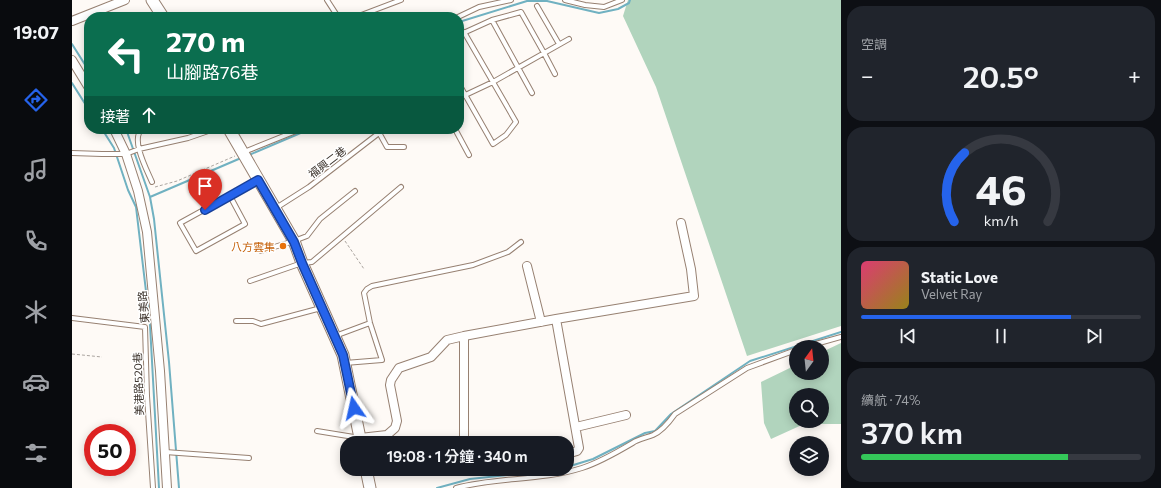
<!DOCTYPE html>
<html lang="zh-TW">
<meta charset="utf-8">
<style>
:root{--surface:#171b24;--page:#20242c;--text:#f1f3f6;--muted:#9ea1a6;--line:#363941;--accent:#2563eb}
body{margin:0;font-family:Commissioner,"Noto Sans TC",sans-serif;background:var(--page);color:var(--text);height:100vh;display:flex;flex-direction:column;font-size:15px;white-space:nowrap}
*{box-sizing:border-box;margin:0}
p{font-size:13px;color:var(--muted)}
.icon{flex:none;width:22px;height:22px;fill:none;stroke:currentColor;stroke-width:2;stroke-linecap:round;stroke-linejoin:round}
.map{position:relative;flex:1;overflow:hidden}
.panel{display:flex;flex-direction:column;gap:6px;padding:6px;background:#0d0f14;width:320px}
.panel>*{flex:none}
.guide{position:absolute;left:12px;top:12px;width:380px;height:122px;border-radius:16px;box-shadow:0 2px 10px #0003;background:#0b6e4f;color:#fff;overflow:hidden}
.needle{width:26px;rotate:15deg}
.controls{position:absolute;left:717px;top:340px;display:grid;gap:8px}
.controls a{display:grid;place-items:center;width:40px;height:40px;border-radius:50%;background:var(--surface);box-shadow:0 2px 10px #0003;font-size:20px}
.speed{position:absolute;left:12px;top:424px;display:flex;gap:8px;font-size:20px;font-weight:700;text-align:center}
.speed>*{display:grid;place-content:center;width:52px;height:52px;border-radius:50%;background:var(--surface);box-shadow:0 2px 10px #0003;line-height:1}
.speed .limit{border:6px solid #d22;background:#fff;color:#111}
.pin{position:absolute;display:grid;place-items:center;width:34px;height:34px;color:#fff;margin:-41px -17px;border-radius:50% 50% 50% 0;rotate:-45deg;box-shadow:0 0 4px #0007}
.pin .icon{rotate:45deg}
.me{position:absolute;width:44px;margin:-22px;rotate:349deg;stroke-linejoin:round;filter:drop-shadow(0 0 3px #0008)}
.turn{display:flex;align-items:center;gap:14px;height:84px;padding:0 16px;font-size:18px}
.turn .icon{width:52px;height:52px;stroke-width:2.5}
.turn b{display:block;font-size:28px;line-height:34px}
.then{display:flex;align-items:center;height:38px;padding:0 16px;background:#0003;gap:8px;font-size:15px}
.big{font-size:30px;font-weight:600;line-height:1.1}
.panel .widget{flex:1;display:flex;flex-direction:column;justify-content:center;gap:6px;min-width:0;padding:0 14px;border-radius:16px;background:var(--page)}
.panel .dial{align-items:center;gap:0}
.dial svg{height:104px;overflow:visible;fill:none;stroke:var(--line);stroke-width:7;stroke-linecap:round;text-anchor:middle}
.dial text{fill:var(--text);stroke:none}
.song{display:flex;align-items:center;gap:12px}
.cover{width:48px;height:48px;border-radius:6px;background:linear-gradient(135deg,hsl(340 70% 55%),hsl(50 70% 35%))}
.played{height:4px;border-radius:2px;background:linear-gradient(90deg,var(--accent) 75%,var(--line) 75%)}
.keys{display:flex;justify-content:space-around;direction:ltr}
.heat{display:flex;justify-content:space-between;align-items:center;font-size:22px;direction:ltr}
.charge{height:6px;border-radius:3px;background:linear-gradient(90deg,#34c759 74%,var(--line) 0)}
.trip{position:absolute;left:268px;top:436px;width:234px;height:40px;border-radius:16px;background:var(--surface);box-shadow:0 2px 10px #0003;font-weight:600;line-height:40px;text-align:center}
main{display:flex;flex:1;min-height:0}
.tabs{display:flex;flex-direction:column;width:72px;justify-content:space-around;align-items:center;background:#090b0e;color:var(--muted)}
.tabs .icon{width:28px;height:28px}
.tabs .on{color:var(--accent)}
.tabs b{font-size:18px;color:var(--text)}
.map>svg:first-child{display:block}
.green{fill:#b1d4bd;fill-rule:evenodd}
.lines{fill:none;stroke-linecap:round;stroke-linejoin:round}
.stream{stroke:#70b1c1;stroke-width:2}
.service-casing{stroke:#978172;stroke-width:6}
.minor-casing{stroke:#978172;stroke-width:10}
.secondary-casing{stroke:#978172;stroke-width:13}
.path{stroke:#aba5a0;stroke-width:1;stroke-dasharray:3 2;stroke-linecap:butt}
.service{stroke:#fff;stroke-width:4}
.minor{stroke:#fff;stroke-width:8}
.secondary{stroke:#fff;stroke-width:11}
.route-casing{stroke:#184099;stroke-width:10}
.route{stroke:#2563eb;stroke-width:7}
.food-dot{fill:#e8710a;stroke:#fff;stroke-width:1.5}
.labels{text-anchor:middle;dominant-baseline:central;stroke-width:3;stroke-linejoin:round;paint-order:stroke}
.street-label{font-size:11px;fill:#3d342d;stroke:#fff}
.food-label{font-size:11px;fill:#c56008;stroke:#fff;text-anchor:end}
</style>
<main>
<nav class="tabs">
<b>19:07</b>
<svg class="icon on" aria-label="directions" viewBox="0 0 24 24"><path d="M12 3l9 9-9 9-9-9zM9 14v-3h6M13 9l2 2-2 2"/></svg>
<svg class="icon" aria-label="music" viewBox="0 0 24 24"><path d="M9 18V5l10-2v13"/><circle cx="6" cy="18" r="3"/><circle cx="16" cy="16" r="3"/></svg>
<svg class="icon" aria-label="phone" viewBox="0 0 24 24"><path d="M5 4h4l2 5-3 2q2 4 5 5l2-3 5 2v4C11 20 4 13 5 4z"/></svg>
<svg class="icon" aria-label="climate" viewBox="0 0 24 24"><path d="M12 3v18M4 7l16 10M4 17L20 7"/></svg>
<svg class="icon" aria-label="car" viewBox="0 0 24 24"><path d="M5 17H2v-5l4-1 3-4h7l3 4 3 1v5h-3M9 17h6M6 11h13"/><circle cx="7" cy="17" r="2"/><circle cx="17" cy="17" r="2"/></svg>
<svg class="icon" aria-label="filters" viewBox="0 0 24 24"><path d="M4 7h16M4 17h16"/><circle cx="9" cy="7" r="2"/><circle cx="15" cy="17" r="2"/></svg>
</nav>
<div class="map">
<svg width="769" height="488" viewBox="0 0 769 488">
<rect width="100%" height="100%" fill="#fefaf6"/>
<path class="green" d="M 556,0 L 769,0 L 769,326 L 675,356 L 584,87 L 551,16 Z
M 769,343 L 769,424 L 732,424 L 699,439 L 692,423 L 689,382 L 724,365 L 724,373 L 750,373 L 750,352 ZM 724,395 L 750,395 L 750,421 L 724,421 Z"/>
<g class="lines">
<path class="stream" d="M 387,22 L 455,1 L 475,1 L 527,13 L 546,9 L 557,3 L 558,0
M 0,44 L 17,71
M 0,83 L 17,110
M 30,129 L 42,148 L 56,190 L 64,207 L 78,325 L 87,488
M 54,129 L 78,197 L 82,219 L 97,362 L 107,488
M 177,155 L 238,129
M 78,197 L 169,158
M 495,467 L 521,459 L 573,433 L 583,431 L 599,414 L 678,361 L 769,332
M 365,488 L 398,479 L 490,469"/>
<g class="service-casing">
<path id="service" d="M 255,0 L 266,17
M 493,0 L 513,5 L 532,7 L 550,0
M 465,6 L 487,44
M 284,17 L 329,0
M 386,17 L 407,7 L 439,0
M 420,20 L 460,93
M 387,35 L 420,20 L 449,12 L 472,53 L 483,74
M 387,84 L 421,144 L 434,135 L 444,122 L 392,32
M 387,98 L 421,82 L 497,39
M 70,129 C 58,139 75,170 80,182
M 305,129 L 315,147 L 332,147
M 383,129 L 397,155
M 172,152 L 229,129
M 0,153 L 30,154 L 54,154 L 67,149 L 116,138 L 142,129
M 158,196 L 173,224 L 124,251 L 108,223 L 186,180
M 204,208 L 237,187 L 307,133 L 316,129
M 189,251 L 222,241 L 235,236 L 248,219 L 283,191
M 178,281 L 230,263 L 240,262 L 329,187
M 0,318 L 73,327 L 75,396 L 81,488
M 164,321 L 181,321 L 189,324 L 249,308
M 263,336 L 298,323
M 733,347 L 769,337
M 273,363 L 310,360 L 298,323 L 292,293 L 295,289 L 300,286 L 401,265 L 436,252 L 449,242
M 245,431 L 288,438
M 93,452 L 177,458
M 384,488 C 425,477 469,481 510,468 C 529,462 547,451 564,441 C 570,438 576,437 581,435 C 590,431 598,421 603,414 L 675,368 L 724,350"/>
</g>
<g class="minor-casing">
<path id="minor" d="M 0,21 L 53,0
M 0,60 L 17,88
M 42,129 L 54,154 L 66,191 L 75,232 L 88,371 L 95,488
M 455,266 L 469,322
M 484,319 L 507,448 L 505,451 L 495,454
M 504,427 L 554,415
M 288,438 L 315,435 L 323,428 L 325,421 L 318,385 L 319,380 L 327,368 L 359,357 L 375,340 L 392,336 L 484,319 L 622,296 L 619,269 L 609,223
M 392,443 L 392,336"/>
</g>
<g class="secondary-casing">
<path id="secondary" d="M 80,0 L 91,17
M 157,129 L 222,241 L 230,263 L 271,355 L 289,443
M 294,469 L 298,488"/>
</g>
<path class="path" d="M 83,187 L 105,181 L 163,156
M 273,241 L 292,269
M 0,354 L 30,357"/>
<use href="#service" class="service"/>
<use href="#minor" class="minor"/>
<use href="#secondary" class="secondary"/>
</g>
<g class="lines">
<g class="route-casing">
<path id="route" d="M 133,210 L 186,180 L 222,242 L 230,263 L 271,355 L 282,408"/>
</g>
<use href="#route" class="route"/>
</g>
<circle class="food-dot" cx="211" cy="246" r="4"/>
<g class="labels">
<g class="street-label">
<text transform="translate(255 162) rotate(-37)">福興二巷</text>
<text transform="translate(71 307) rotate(-95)">東美路</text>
<text transform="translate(66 384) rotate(-92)">美港路520巷</text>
</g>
<g class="food-label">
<text x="203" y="246">八方雲集</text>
</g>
</g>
</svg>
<div class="controls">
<a><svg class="needle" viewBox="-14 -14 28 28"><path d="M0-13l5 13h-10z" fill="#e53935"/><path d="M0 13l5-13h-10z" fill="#9ea1a6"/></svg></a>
<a><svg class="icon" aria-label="search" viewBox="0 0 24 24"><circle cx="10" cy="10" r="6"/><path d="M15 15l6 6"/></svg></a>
<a><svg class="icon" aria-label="layers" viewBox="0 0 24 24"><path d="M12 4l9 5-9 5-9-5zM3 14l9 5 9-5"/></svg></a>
</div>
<div class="speed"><div class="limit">50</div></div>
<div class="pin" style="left:133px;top:210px;background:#d93025"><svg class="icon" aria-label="arrive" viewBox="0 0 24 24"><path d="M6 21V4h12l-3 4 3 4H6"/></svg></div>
<svg class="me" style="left:282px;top:408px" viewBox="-20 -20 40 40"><path d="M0-17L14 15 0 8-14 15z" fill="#2563eb" stroke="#fff" stroke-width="4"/></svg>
<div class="trip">19:08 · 1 分鐘 · 340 m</div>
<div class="guide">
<div class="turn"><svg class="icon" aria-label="left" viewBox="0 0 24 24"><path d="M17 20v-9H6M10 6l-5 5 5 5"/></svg><div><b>270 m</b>山腳路76巷</div></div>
<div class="then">接著<svg class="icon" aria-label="ahead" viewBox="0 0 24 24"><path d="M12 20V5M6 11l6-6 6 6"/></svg></div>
</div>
</div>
<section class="panel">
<div class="widget"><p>空調</p>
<div class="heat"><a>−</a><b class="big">20.5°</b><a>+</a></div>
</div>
<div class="widget dial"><svg viewBox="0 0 100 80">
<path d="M14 69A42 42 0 1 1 86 69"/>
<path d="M14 69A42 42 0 0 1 22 16" stroke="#2563eb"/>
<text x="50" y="56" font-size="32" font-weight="700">46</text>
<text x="50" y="72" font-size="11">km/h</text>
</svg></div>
<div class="widget">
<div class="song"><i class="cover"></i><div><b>Static Love</b><p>Velvet Ray</p></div></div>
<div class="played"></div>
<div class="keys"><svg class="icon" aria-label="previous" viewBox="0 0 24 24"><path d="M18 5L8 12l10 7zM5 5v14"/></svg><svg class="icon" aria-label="pause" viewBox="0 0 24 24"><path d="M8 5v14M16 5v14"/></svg><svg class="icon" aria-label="next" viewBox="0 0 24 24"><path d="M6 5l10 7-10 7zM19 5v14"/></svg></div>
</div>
<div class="widget"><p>續航 · 74%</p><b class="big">370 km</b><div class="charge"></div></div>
</section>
</main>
